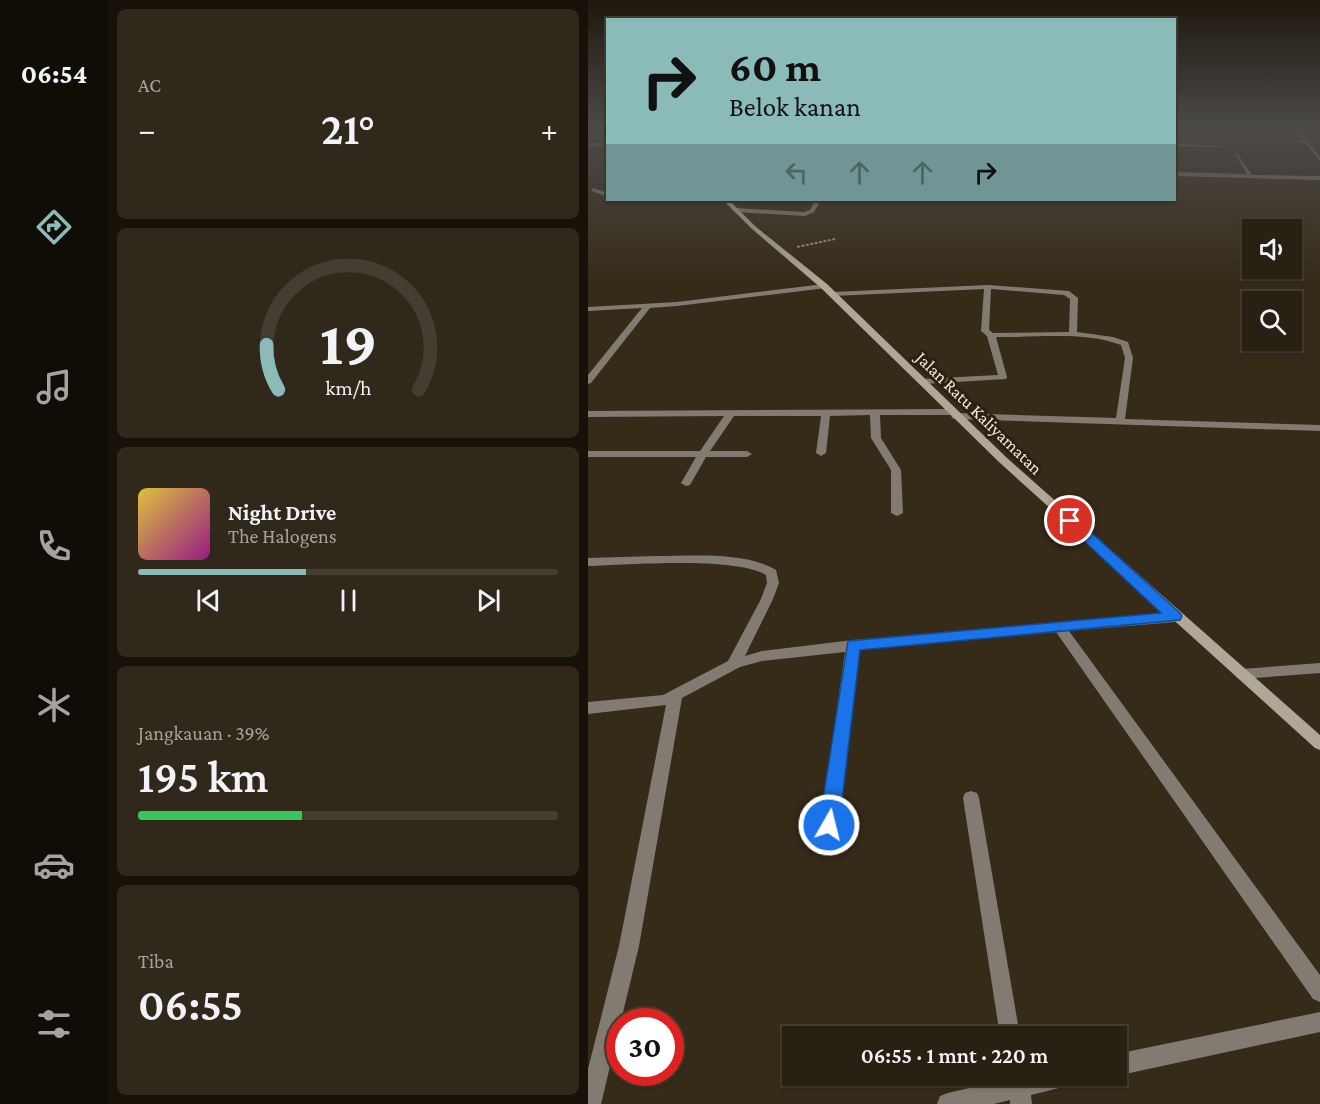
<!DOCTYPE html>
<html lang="id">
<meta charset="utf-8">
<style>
:root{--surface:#282012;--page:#30281b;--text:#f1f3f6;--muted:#a5a39f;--line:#443e32;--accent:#8bbbb9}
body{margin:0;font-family:"Crimson Pro",serif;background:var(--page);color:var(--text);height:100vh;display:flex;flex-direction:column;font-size:22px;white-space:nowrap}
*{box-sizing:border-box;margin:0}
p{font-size:20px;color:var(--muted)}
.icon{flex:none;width:33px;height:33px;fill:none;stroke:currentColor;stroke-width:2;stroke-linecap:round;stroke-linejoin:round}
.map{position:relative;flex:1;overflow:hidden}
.sheet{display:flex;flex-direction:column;gap:9px;padding:9px;background:#16120a;width:480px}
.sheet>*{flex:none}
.banner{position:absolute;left:18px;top:18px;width:570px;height:183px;border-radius:0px;box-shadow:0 2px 4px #0004,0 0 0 2px var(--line);background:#8bbbb9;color:#111;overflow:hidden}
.tools{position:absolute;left:654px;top:219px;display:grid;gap:12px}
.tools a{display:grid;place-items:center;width:60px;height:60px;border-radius:0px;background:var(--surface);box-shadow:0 2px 4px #0004,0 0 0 2px var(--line);font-size:30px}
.speed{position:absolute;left:18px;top:1008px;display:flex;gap:12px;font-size:30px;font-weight:700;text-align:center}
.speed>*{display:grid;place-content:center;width:78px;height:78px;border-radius:50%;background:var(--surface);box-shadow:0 2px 4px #0004,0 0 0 2px var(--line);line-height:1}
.speed .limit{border:9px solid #d22;background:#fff;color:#111}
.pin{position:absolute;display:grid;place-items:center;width:51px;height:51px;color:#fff;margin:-26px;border:3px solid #fff;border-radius:50%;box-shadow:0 2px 6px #0007}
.me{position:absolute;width:66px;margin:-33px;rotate:8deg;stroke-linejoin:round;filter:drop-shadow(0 0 4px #0008)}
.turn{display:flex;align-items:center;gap:21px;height:126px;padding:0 24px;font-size:27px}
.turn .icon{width:78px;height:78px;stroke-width:2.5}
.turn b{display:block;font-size:42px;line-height:51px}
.lanes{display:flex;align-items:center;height:57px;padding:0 24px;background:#0003;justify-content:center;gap:30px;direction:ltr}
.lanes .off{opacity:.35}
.big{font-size:45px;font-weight:600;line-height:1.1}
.sheet .card{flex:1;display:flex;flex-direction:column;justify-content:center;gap:9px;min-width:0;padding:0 21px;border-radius:9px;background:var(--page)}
.sheet .dial{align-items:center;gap:0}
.dial svg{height:156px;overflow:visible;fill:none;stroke:var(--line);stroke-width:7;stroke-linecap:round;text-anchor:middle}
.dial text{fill:var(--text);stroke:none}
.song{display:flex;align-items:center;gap:18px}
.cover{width:72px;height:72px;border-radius:9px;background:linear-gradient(135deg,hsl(50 70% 55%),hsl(310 70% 35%))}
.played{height:6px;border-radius:3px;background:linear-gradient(90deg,var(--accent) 40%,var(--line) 40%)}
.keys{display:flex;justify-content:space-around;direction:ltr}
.heat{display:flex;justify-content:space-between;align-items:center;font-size:33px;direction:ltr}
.charge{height:9px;border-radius:4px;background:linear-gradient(90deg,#34c759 39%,var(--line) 0)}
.trip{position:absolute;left:194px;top:1026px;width:345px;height:60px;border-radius:0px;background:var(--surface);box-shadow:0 2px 4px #0004,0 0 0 2px var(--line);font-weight:600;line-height:60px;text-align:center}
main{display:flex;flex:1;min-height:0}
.tab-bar{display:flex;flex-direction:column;width:108px;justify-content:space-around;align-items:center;background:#100d07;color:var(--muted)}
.tab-bar .icon{width:42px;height:42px}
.tab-bar .active{color:var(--accent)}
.tab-bar b{font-size:27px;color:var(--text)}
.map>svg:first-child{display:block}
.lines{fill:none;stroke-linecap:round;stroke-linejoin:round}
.path{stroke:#988f80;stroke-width:2;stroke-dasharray:3 1.5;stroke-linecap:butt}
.service{fill:#817b72;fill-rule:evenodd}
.minor{fill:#817b72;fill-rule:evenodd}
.secondary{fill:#b1a798;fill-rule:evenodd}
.route{fill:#1a73e8;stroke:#114b97;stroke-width:1.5}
.labels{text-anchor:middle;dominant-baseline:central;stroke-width:6;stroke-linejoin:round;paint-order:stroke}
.street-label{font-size:18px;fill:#f0e9dd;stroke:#2c210f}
</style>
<main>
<nav class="tab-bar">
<b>06:54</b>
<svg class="icon active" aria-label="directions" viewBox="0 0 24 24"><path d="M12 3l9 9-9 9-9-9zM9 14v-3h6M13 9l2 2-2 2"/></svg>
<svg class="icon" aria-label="music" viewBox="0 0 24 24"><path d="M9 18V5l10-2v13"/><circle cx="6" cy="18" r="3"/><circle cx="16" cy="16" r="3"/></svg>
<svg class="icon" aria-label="phone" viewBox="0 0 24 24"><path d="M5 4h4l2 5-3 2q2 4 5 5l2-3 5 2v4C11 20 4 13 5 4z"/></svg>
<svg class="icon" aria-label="climate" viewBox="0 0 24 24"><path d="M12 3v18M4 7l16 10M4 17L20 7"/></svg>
<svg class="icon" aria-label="car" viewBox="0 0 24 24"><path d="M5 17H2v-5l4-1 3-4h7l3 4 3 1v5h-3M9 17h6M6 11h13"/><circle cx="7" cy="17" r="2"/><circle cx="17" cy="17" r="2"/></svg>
<svg class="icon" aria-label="filters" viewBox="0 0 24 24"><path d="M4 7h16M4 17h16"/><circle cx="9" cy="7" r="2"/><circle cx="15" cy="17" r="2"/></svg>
</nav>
<section class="sheet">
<div class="card"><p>AC</p>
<div class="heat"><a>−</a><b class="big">21°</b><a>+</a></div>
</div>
<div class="card dial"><svg viewBox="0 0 100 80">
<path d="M14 69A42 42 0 1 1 86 69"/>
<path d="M14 69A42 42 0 0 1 8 46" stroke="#8bbbb9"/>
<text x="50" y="56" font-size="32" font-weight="700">19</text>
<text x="50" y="72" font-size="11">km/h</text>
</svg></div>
<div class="card">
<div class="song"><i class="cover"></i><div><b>Night Drive</b><p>The Halogens</p></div></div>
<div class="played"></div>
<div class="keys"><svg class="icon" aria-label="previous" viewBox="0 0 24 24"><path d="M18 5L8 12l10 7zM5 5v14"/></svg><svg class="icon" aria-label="pause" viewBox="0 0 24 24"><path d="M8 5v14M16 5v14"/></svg><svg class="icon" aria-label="next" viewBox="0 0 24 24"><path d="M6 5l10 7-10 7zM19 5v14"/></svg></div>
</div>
<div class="card"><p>Jangkauan · 39%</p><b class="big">195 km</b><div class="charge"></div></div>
<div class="card"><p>Tiba</p><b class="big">06:55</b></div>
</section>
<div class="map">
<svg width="732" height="1104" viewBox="0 0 732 1104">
<rect width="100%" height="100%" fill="#362b18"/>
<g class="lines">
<path class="path" d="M 209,247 L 247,239"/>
<path class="service" d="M 671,129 L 709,130 L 711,131 L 672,131 Z"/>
<path class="minor" d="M 706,129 L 732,129 L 732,131 L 711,130 L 732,157 L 732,161 L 717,143 L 681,142 L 715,141 Z
M 20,143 L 20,145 L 0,146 L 0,144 Z
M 586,144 L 637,146 L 639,147 L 586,146 Z
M 649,153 L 664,175 L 732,176 L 732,180 L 586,176 L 586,172 L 659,174 L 647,154 Z
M 5,188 L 20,193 L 20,197 L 3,191 Z
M 227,200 L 233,200 L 226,212 L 217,216 L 147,212 L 144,210 L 147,208 L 216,212 L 222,210 Z
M 236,284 L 240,286 L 239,288 L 89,306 L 62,308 L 3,383 L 0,384 L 0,375 L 54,308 L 0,311 L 0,307 L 89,302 Z
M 400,285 L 481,291 L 490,298 L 489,332 L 525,337 L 540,342 L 545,358 L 537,419 L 732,425 L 732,431 L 367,419 L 364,418 L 363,415 L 292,415 L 293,438 L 313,470 L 315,513 L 309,516 L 303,513 L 303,470 L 283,438 L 282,415 L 242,416 L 238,453 L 233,456 L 228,453 L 233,416 L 146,416 L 122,451 L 159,451 L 164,454 L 159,457 L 118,457 L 102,485 L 98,486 L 93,483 L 108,457 L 0,457 L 0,451 L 112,451 L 136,416 L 0,417 L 0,411 L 364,409 L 367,410 L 368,413 L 528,418 L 537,358 L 533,345 C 496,331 448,338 408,337 L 419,377 L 418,379 L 335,384 L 332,383 L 332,379 L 410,375 L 399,336 L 393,331 L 396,289 L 245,296 L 241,294 L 245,292 ZM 403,289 L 476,295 L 482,299 L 481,332 L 405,333 L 401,330 Z
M 68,556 C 104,556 156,551 188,570 L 191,583 L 185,599 L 157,656 L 174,651 L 265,640 L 587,612 L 592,614 L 594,617 L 592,620 L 587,622 L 481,631 L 732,975 L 732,1002 L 725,999 L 468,632 L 271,650 L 249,824 L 247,829 L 241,831 L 235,829 L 233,824 L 257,652 L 174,661 L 152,667 L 94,698 L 51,946 L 13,1104 L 0,1104 L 0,1069 L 31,946 L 78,705 L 0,714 L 0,702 L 75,695 L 140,661 L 173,599 L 179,583 L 178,575 C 146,556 40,565 0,566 L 0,558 Z
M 732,663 L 732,673 L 654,679 L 649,678 L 647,674 L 649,670 L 654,669 Z
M 383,791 L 389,793 L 391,798 L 432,1036 L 412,1036 L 375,798 L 377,793 Z
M 732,1012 L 732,1032 L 528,1076 L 528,1054 Z
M 418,1076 L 490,1076 L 487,1084 L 443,1095 L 444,1104 L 422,1104 L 422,1100 L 406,1104 L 349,1104 L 352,1096 L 360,1093 L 419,1079 Z"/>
<path class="secondary" d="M 135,200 L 141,200 L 167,226 L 239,284 L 419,458 L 732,735 L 732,750 L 727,748 L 411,462 L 233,288 L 163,228 Z"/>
</g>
<linearGradient id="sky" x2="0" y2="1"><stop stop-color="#1e180d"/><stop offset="0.45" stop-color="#4c4a48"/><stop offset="1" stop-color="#4c4a48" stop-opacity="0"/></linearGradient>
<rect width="732" height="284" fill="url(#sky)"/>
<path class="route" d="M 482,517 L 487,518 L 592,613 L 594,616 L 592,620 L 272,650 L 251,825 L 248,831 L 241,833 L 234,831 L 231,825 L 260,641 L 573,613 L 478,524 L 478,518 Z"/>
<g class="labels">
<g class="street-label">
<text transform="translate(391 413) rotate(44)">Jalan Ratu Kaliyamatan</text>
</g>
</g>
</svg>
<div class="tools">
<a><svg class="icon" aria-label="sound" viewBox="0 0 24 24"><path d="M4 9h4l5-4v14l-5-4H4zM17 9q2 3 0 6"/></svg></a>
<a><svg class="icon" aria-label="search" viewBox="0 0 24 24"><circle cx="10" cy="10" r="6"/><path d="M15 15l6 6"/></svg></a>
</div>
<div class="speed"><div class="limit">30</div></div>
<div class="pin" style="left:482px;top:521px;background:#d93025"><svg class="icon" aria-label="arrive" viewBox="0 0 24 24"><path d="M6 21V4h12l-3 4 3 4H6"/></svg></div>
<svg class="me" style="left:241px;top:825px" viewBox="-20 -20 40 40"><circle r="17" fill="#1a73e8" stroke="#fff" stroke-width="3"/><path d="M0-11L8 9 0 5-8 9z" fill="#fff"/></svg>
<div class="trip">06:55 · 1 mnt · 220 m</div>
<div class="banner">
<div class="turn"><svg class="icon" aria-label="right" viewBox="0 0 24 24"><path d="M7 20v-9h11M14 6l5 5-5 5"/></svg><div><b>60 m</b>Belok kanan</div></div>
<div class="lanes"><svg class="icon off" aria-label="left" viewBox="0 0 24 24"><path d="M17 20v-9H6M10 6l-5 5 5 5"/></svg><svg class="icon off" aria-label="ahead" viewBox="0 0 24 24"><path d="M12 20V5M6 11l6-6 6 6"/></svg><svg class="icon off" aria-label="ahead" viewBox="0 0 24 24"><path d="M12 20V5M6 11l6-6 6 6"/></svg><svg class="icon" aria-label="right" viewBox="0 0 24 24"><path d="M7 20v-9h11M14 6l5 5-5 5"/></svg></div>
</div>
</div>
</main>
